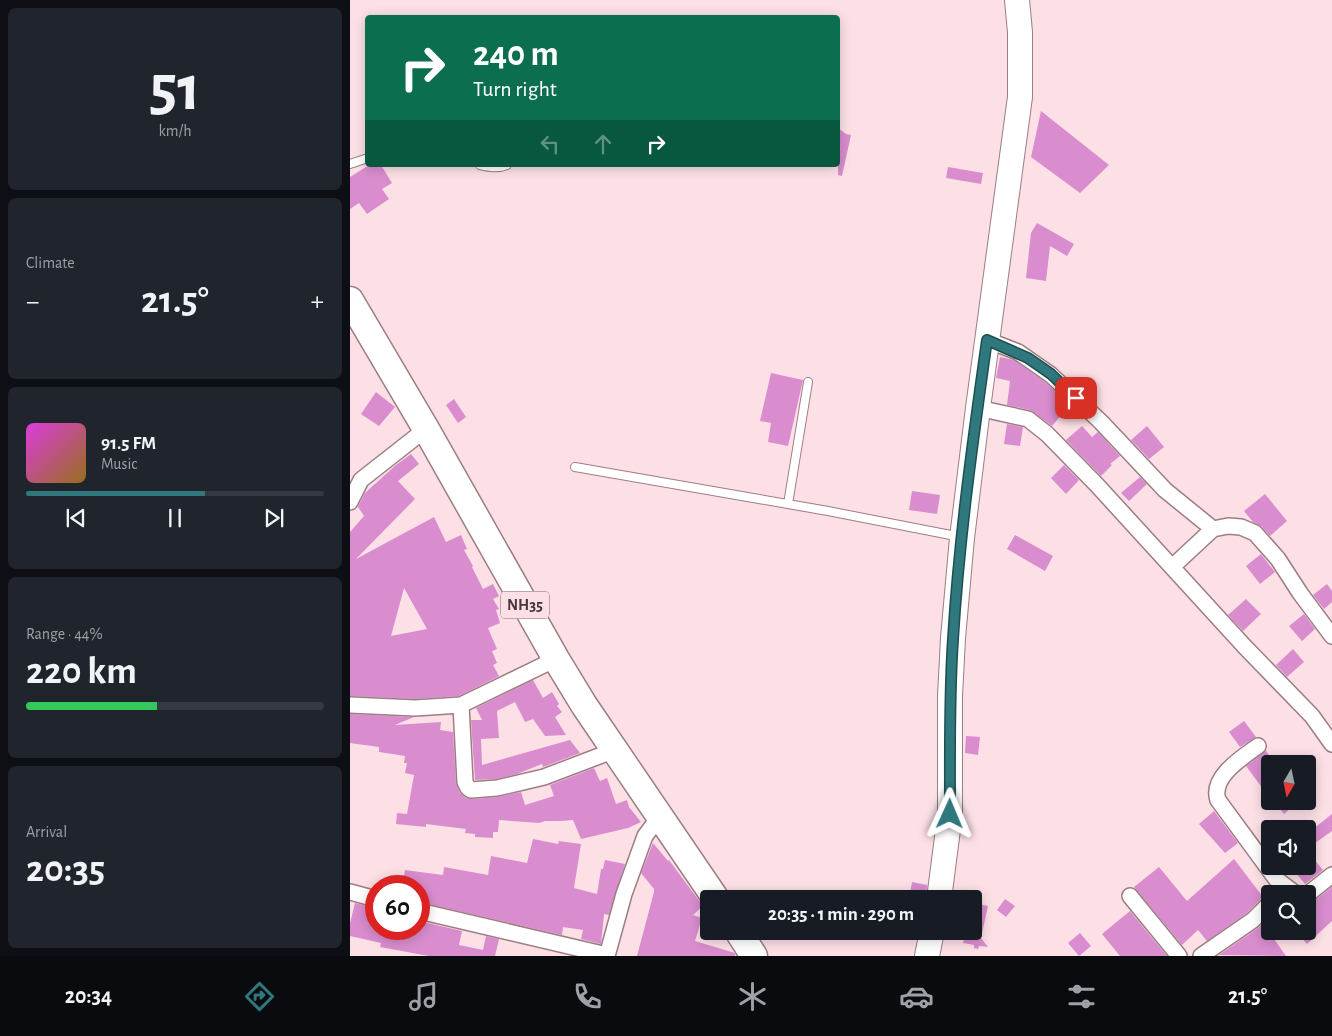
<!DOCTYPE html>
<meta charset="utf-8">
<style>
:root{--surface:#171b24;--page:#20242c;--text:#f1f3f6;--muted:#9ea1a6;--line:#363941;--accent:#2f787e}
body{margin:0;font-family:"Alegreya Sans",sans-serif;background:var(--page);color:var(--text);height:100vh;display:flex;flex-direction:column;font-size:19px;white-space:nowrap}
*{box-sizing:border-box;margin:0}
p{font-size:16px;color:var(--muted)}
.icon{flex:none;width:28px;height:28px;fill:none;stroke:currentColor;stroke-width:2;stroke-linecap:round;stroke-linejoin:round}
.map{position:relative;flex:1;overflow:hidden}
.sheet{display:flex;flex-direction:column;gap:8px;padding:8px;background:#0d0f14;width:350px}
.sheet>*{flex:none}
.guide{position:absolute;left:15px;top:15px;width:475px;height:152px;border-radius:5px;box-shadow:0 2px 12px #0003;background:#0b6e4f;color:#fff;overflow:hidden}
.needle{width:32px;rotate:189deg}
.tools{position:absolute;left:911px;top:755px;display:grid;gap:10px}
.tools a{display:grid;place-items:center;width:55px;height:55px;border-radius:5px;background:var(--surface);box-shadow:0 2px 12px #0003;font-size:25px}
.speed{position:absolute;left:15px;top:875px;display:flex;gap:10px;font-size:25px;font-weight:700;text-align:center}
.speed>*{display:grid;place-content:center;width:65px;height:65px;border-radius:50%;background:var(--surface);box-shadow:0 2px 12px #0003;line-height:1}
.speed .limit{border:8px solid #d22;background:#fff;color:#111}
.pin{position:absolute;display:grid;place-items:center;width:42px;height:42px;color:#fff;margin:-21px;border-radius:10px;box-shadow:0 2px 8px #0006}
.me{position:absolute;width:55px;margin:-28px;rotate:1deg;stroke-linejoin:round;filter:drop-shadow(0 0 4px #0008)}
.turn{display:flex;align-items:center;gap:18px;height:105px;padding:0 25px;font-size:22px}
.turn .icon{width:65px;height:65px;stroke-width:2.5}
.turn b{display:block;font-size:35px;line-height:42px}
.lanes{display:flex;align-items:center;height:48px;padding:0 25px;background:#0003;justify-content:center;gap:25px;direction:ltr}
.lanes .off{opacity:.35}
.big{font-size:38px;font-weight:600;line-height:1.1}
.sheet .card{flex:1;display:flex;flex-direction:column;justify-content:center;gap:8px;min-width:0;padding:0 18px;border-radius:8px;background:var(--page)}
.sheet .dial{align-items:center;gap:0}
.dial b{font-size:65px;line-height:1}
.song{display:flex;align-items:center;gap:15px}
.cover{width:60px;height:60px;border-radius:8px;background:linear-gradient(135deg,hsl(300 70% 55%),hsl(40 70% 35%))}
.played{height:5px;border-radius:2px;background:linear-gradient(90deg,var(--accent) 60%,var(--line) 60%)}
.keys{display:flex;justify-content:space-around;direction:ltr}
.heat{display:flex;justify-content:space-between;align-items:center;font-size:28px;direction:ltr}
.charge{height:8px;border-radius:4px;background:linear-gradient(90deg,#34c759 44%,var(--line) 0)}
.trip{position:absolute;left:350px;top:890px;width:282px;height:50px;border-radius:5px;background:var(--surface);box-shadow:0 2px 12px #0003;font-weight:600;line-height:50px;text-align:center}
.tab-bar{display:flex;height:80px;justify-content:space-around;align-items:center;background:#090b0e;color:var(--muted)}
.tab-bar .icon{width:35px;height:35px}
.tab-bar .selected{color:var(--accent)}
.tab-bar b{font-size:22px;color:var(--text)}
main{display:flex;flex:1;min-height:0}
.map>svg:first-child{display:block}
.building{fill:#d98dce;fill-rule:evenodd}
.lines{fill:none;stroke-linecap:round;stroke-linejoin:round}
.lane-casing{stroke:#9c7d83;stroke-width:10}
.street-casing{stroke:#9c7d83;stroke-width:18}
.primary-casing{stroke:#9c7d83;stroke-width:26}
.highway-casing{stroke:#9c7d83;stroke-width:29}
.lane{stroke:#fff;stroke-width:8}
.street{stroke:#fff;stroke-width:15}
.primary{stroke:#fff;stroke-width:24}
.highway{stroke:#fff;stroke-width:26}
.route-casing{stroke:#1f4e52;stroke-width:12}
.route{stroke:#2f787e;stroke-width:9}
.labels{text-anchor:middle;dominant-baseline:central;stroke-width:4;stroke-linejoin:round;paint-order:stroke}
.shield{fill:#fce0e6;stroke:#7c6a6e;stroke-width:1}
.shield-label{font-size:16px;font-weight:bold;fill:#45373a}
</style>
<main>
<section class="sheet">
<div class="card dial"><b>51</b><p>km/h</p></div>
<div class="card"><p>Climate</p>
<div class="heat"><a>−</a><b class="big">21.5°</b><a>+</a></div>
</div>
<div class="card">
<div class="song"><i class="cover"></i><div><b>91.5 FM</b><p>Music</p></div></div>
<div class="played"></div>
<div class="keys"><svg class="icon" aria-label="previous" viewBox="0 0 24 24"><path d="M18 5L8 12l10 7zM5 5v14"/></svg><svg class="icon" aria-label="pause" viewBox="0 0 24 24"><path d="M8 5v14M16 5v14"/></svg><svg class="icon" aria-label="next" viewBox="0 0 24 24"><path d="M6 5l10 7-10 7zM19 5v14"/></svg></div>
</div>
<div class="card"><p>Range · 44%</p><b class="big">220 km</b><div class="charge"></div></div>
<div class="card"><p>Arrival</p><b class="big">20:35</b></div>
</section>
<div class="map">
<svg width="982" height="956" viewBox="0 0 982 956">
<rect width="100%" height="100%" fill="#fce0e6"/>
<path class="building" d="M 691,111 L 759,165 L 730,193 L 681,157 Z
M 488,128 L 496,134 L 501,135 L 492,176 L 488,175 Z
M 19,165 L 31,165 L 42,183 L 32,189 L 39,199 L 17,214 L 9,203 L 0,209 L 0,177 Z
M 598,167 L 633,173 L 631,184 L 596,178 Z
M 687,223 L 724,244 L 717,256 L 700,246 L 696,281 L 676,278 L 681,233 Z
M 650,357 L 664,360 L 695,382 L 720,405 L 702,426 L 680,410 L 657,405 L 660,381 L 646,378 Z
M 421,373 L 453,380 L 438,446 L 418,442 L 421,423 L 410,421 Z
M 26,392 L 45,407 L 29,426 L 11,414 Z
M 104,399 L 116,417 L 108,423 L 96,405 Z
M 657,424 L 673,427 L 670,446 L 654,444 Z
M 732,426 L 742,437 L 748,432 L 770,456 L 760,464 L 762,465 L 751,476 L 716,440 Z
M 797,426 L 814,447 L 799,459 L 781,440 Z
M 61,454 L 69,464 L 48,481 L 65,499 L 6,559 L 84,517 L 96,542 L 111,535 L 117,549 L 114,550 L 123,566 L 122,567 L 133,589 L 143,584 L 149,596 L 143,599 L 149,609 L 146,610 L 150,623 L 138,628 L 147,649 L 142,651 L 147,663 L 143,665 L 149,676 L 109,696 L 65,699 L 0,696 L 0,532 L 14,516 L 8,507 L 15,493 L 46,465 ZM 54,588 L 77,629 L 41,636 Z
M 714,465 L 729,480 L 716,494 L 701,478 Z
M 790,477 L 797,484 L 779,501 L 771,493 Z
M 562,491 L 590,495 L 587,514 L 559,510 Z
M 915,494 L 937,521 L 920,536 L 912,527 L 903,522 L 894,511 Z
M 665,535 L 703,556 L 695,571 L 657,549 Z
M 911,554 L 925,572 L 910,584 L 896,566 Z
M 977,584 L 982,591 L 982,602 L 974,609 L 963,595 Z
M 896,599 L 911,614 L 893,631 L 878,615 Z
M 954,614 L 965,629 L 952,641 L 939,626 Z
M 943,649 L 954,662 L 937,677 L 926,665 Z
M 183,680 L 193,698 L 202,692 L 209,704 L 207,706 L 212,712 L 205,717 L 216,735 L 195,736 L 183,719 L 175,722 L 165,702 L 147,711 L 149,738 L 131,739 L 132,765 L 220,740 L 230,753 L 193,767 L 192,764 L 167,774 L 146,779 L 125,780 L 121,720 L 132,720 L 126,708 Z
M 0,714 L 64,717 L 45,725 L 91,722 L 90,730 L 103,732 L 106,783 L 110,793 L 116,798 L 122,799 L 148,797 L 171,792 L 175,805 L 204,796 L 200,785 L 244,768 L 250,781 L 257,778 L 266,804 L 277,800 L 279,807 L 291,822 L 278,828 L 231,839 L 223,820 L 211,821 L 195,821 L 189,823 L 149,820 L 148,832 L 143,832 L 143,838 L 125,837 L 125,834 L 115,833 L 116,829 L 76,824 L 76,827 L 46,824 L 47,813 L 57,814 L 64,775 L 55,773 L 57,763 L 54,763 L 55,756 L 29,752 L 29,747 L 0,743 Z
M 894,721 L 906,737 L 890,747 L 879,732 Z
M 616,736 L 630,737 L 628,755 L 615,753 Z
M 916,751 L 926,764 L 920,764 L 920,797 L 914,789 L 913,789 L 896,766 Z
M 924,801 L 949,801 L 934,814 Z
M 864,811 L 888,843 L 875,853 L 849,824 Z
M 982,814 L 982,831 L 958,848 L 958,833 Z
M 183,839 L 208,844 L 209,841 L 231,844 L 224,888 L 247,894 L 251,869 L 253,869 L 255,860 L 275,864 L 259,915 L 254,914 L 251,944 L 231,939 L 233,930 L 213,927 L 212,935 L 69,902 L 69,886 L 52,886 L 55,870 L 93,875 L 94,867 L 138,875 L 141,856 L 177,863 Z
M 303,843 L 318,861 L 319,860 L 353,906 L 343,915 L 352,918 L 345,941 L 385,953 L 385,956 L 287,956 L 304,892 L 304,889 L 291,873 Z
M 958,852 L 973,870 L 955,884 L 940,866 L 958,866 Z
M 884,859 L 913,897 L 897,913 L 857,941 L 848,930 L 832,945 L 784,887 L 809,867 L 837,901 Z
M 562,882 L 577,885 L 576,899 L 559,899 Z
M 982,887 L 982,921 L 957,944 L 945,931 L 958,931 L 958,903 L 964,901 Z
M 655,899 L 665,906 L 656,917 L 647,910 Z
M 5,903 L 26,908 L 26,929 L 69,929 L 69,921 L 112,931 L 109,945 L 133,950 L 136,936 L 149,939 L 145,956 L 79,956 L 30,947 L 31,943 L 0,936 L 0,923 Z
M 624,903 L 638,906 L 631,938 L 638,947 L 629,946 L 628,949 L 624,948 L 624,945 L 613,943 L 616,931 L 624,931 Z
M 780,911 L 817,956 L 770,956 L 752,934 Z
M 920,916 L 920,931 L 934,931 L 924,939 L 936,956 L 869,955 L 908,928 Z
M 730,933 L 741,946 L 729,956 L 718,943 Z"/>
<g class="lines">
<g class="lane-casing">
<path id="lane" d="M 0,164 L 18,158
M 130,165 C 139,167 148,169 157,165
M 225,467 L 478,511 L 611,537
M 438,504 L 458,382"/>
</g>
<g class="street-casing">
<path id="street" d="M 637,340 L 668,352 L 701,375 L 751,422 L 815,490 L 863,529
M 628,408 L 678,419 L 697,434 L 746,484 L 895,647 L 962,716 L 982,744
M 0,502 L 11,480 L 76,429
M 822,567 L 863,529 L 878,526 L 891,527 L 905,533 L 928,559 L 950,593 L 982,636
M 0,705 L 65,708 L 111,705 L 206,659
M 111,705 L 115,782 L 118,788 L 121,790 L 147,788 L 194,777 L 265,750
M 908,746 C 893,757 860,777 868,800 L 926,879 L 946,894
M 0,892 L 26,899
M 958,894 L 982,875
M 780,896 L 829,956
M 69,911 L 257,955
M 257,956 L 274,894 L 295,836 L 310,816
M 851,956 L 903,920 L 920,903"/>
</g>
<g class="primary-casing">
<path id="primary" d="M 589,899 L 600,814 L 600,696 L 603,638 L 612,538 L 628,408 L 670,97 L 670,32 L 667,0
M 577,956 L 582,931"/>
</g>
<g class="highway-casing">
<path id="highway" d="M 0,300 L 76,429 L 206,659 L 234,705 L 366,899
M 388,931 L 404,956"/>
</g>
<use href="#lane" class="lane"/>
<use href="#street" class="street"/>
<use href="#primary" class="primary"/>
<use href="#highway" class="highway"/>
</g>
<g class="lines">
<g class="route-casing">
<path id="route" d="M 600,814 C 600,755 599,697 603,639 C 609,539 623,439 637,340 L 678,358 L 701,374 L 726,398"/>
</g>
<use href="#route" class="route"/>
</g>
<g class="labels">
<rect class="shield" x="151" y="591.5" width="48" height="27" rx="4"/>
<g class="shield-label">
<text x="175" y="605">NH35</text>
</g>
</g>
</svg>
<div class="tools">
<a><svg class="needle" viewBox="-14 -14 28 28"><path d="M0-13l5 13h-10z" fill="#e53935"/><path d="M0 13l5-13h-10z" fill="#9ea1a6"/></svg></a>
<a><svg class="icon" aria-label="sound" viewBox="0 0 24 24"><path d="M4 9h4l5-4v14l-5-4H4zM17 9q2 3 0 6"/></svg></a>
<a><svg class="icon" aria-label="search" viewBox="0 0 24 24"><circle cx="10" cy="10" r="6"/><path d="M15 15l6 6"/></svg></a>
</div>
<div class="speed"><div class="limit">60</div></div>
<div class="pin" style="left:726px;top:398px;background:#d93025"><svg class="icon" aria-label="arrive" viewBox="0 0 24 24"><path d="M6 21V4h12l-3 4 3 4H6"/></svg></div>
<svg class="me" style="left:600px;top:814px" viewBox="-20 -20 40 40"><path d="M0-17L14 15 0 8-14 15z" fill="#2f787e" stroke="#fff" stroke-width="4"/></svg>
<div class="trip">20:35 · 1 min · 290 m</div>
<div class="guide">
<div class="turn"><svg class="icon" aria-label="right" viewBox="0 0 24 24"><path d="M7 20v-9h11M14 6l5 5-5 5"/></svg><div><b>240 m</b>Turn right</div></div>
<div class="lanes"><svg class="icon off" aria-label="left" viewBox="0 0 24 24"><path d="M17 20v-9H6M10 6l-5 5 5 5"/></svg><svg class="icon off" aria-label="ahead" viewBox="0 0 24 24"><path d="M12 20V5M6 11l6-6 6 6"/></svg><svg class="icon" aria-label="right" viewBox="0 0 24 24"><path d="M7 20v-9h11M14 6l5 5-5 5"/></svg></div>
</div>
</div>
</main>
<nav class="tab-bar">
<b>20:34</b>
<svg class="icon selected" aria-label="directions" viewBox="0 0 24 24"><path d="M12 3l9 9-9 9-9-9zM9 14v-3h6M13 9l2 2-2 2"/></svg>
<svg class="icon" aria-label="music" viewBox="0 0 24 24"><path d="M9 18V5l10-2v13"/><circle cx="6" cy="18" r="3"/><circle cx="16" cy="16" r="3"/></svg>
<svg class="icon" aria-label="phone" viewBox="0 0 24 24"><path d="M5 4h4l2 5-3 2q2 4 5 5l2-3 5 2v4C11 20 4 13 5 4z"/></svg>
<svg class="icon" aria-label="climate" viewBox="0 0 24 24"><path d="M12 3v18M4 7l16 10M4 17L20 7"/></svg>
<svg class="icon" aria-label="car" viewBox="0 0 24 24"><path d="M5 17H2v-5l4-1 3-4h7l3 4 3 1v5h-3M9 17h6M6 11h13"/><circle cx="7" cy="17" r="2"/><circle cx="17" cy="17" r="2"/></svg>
<svg class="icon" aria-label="filters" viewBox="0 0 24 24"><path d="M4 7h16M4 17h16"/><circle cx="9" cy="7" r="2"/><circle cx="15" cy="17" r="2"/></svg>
<b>21.5°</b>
</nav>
